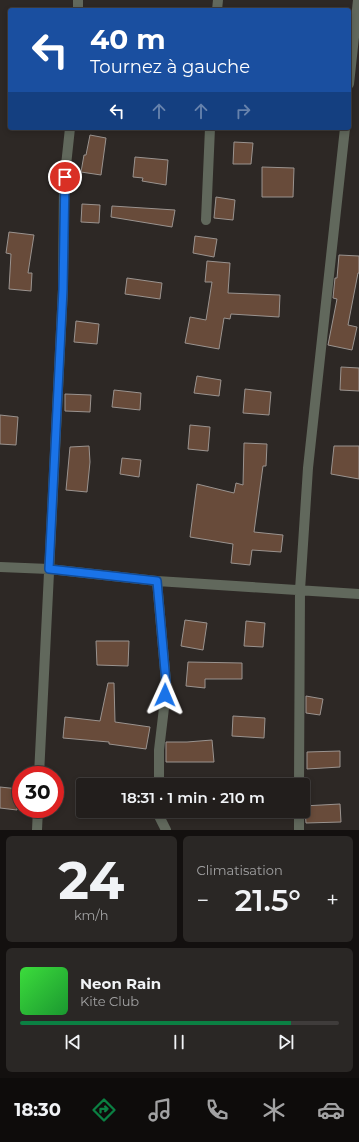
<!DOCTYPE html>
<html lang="fr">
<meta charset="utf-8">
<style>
:root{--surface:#221e1c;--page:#2a2725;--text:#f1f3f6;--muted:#a2a2a3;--line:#3f3c3b;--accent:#0b8043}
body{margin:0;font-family:Montserrat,sans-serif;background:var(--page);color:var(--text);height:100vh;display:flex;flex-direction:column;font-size:15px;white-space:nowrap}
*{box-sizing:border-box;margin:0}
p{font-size:13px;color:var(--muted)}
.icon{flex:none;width:22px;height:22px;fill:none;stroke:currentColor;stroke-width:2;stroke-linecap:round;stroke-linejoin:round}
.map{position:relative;height:830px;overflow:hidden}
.panel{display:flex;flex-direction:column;gap:6px;padding:6px;background:#13100f;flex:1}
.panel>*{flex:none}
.hud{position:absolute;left:8px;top:8px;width:343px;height:122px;border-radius:4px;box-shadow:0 2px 6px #0003,0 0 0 1px var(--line);background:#1a4fa0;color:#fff;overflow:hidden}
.speed{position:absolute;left:12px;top:766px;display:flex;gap:8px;font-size:20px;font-weight:700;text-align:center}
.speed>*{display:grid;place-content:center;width:52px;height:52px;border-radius:50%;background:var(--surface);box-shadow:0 2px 6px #0003,0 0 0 1px var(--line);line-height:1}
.speed .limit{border:6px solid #d22;background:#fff;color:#111}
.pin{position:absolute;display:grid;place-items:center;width:34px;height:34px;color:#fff;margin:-17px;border:2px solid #fff;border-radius:50%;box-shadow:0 1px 4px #0007}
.me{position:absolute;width:44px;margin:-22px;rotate:1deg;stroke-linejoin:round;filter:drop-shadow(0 0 3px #0008)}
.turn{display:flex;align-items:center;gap:14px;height:84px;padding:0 16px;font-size:18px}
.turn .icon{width:52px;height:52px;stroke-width:2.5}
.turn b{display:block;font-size:28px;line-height:34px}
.lanes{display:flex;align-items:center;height:38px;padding:0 16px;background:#0003;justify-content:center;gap:20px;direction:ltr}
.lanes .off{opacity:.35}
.big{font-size:30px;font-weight:600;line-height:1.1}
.panel .widget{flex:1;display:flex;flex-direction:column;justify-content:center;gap:6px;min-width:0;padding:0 14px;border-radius:6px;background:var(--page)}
.panel .dial{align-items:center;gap:0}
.dial b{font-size:52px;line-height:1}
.song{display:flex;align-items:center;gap:12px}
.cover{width:48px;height:48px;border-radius:6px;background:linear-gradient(135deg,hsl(120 70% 55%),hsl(130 70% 35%))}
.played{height:4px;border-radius:2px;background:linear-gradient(90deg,var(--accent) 85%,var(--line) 85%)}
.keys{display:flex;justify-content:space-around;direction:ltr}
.heat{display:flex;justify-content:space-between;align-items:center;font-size:22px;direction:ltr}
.panel .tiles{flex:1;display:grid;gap:6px;grid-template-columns:1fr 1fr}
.widget:last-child{grid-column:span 2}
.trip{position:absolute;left:76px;top:778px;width:234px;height:40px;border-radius:4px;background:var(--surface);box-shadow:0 2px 6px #0003,0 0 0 1px var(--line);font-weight:600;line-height:40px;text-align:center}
.menu{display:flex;height:64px;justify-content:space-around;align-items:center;background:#0e0c0b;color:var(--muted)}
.menu .icon{width:28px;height:28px}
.menu .current{color:var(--accent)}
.menu b{font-size:18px;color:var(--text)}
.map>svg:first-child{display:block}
.building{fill:#684b3a;stroke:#9a938f}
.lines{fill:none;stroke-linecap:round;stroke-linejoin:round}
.minor{stroke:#61685c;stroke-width:10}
.route-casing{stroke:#114b97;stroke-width:10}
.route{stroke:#1a73e8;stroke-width:7}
</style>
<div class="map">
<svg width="359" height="830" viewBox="0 0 359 830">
<rect width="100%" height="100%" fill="#2d2825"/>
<path class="building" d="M 90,135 L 106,138 L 101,175 L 81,172 L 84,155 L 86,155 Z
M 234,142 L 253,143 L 251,164 L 233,164 Z
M 135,157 L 168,160 L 166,185 L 142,181 L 143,178 L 133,177 Z
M 262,167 L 294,168 L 293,197 L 262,197 Z
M 216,197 L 235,200 L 233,220 L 214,218 Z
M 82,204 L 100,205 L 99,223 L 81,222 Z
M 112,206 L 175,210 L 172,227 L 111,217 Z
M 9,232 L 34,235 L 28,273 L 32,273 L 31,291 L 9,289 L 11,254 L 6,253 Z
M 195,236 L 217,239 L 214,257 L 193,253 Z
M 339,255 L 359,256 L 359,273 L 358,273 L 348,325 L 357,327 L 352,350 L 328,345 L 337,299 L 333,298 L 335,278 L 337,278 Z
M 207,261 L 230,263 L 228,293 L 280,295 L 279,317 L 231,314 L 230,319 L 224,318 L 219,349 L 185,343 L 190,317 L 206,320 L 212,282 L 205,282 Z
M 127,278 L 162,283 L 160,299 L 125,294 Z
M 76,321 L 99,324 L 97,344 L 74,342 Z
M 341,367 L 359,368 L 359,391 L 340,390 Z
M 197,376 L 221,380 L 219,396 L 194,393 Z
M 245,389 L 271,392 L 269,415 L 243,413 Z
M 114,390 L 141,393 L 140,410 L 112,407 Z
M 65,394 L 91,395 L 90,412 L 65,411 Z
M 0,415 L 18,417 L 16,445 L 0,444 Z
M 190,425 L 210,427 L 208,451 L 188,449 Z
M 244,443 L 267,444 L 266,466 L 263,466 L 254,532 L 283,535 L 281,552 L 252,550 L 250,565 L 231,563 L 233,544 L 190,537 L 197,484 L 234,493 L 236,483 L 243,485 Z
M 89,446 L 90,462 L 87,492 L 66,490 L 70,447 Z
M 334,446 L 359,446 L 359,479 L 331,474 Z
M 122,458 L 141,460 L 139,477 L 120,474 Z
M 185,620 L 207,623 L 203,650 L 181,646 Z
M 246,621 L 265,623 L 263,647 L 244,646 Z
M 96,641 L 129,641 L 128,666 L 97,665 Z
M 188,662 L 242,663 L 242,679 L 205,679 L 205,688 L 186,686 Z
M 108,683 L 114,683 L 115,722 L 150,727 L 146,749 L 109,744 L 109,742 L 63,738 L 65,717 L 100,721 Z
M 306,696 L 323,699 L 320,715 L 306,713 Z
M 233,716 L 265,718 L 264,738 L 232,736 Z
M 212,740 L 214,762 L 166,762 L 166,742 L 187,742 Z
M 340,751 L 340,767 L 307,769 L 307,752 Z
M 0,787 L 19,789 L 17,810 L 0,808 Z
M 340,804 L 341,822 L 306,823 L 305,811 L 303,806 Z"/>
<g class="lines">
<path class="minor" d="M 78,10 L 78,0
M 217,10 L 218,0
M 349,84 L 358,0
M 206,220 L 210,128
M 0,567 L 49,569 L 157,581 L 359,594
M 157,581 L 166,682 L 164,708 L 159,750 L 159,785
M 39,775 L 63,289 L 64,184 L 70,128
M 299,785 L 300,590 L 308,468 L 345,128
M 158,811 L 159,816 L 166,830
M 37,830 L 38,809
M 299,830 L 299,811"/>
</g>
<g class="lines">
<g class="route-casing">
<path id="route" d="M 65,177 L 63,289 L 49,569 L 157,581 L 166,682 L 165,695"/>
</g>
<use href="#route" class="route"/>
</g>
</svg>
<div class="speed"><div class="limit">30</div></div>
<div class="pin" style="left:65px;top:177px;background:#d93025"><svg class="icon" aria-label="arrive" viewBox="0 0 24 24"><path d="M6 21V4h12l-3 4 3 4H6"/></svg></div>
<svg class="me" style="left:165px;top:695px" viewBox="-20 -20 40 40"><path d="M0-17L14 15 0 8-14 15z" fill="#1a73e8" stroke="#fff" stroke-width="4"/></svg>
<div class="trip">18:31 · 1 min · 210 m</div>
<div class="hud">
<div class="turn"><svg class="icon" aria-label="left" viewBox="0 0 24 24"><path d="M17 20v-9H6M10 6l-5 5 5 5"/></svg><div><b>40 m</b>Tournez à gauche</div></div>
<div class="lanes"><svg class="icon" aria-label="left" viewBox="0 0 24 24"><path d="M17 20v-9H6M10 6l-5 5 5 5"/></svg><svg class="icon off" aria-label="ahead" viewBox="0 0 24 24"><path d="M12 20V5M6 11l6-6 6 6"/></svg><svg class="icon off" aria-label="ahead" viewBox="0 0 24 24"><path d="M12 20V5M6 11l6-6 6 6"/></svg><svg class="icon off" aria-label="right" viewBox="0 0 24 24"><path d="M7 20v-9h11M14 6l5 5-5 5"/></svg></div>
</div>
</div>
<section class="panel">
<div class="tiles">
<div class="widget dial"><b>24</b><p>km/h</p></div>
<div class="widget"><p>Climatisation</p>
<div class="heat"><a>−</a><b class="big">21.5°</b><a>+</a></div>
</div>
<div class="widget">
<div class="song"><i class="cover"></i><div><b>Neon Rain</b><p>Kite Club</p></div></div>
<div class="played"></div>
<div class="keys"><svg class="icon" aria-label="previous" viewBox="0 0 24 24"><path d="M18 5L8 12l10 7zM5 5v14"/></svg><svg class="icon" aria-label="pause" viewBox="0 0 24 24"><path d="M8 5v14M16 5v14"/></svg><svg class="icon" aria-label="next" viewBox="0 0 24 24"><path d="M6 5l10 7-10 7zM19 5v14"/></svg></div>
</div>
</div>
</section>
<nav class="menu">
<b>18:30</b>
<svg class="icon current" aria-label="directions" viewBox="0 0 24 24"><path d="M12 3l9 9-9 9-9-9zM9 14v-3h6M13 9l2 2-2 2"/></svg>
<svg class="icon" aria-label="music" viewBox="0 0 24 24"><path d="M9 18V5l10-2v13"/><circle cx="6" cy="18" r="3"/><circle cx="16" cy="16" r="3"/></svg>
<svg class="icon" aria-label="phone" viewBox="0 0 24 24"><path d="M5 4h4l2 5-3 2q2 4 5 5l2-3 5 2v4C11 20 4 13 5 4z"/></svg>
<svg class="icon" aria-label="climate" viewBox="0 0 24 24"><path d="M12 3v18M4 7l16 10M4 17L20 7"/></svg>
<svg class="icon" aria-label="car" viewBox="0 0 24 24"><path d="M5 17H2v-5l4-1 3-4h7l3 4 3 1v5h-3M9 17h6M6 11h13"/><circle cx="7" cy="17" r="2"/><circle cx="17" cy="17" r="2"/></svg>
</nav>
